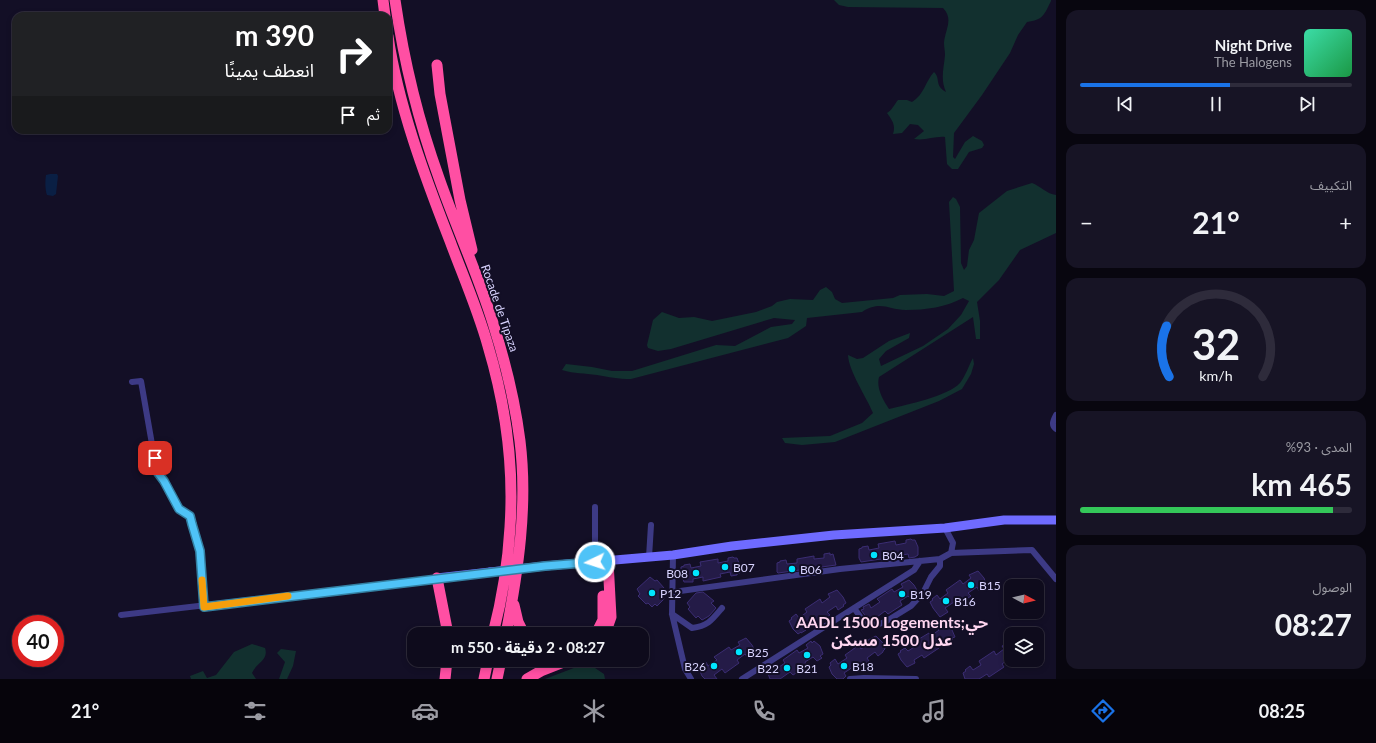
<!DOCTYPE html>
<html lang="ar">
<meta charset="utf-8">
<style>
:root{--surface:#0e0b1c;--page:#171425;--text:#f1f3f6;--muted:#9b9ba3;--line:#2e2b3b;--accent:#1a73e8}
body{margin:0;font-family:Lato,"Noto Sans Arabic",sans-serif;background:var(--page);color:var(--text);direction:rtl;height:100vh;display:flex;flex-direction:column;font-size:15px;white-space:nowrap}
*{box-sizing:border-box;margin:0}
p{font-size:13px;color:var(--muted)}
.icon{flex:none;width:22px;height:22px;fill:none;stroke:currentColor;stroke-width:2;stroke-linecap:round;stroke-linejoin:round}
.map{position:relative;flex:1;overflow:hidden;direction:ltr}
.details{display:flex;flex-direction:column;gap:10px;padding:10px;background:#08060f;width:320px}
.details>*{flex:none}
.guide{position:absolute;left:12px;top:12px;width:380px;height:122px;border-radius:12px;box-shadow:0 2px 6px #0003,0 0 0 1px var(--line);direction:rtl;background:#202124;color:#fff;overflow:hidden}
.needle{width:26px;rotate:97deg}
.fabs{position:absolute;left:1004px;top:579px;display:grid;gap:8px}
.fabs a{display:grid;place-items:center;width:40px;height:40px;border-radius:8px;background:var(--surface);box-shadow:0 2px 6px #0003,0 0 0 1px var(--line);font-size:20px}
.speed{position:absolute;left:12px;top:615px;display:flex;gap:8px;font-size:20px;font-weight:700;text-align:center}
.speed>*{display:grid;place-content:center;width:52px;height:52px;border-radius:50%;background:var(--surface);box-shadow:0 2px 6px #0003,0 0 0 1px var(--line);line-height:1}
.speed .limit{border:6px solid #d22;background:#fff;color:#111}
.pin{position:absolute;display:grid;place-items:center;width:34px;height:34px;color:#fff;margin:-17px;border-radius:8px;box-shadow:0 2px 6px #0006}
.me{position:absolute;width:44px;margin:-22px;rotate:266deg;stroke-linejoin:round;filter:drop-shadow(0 0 3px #0008)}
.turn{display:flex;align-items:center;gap:14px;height:84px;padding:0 12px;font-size:18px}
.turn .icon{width:52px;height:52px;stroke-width:2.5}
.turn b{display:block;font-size:28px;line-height:34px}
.then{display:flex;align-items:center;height:38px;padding:0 12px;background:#0003;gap:8px;font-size:15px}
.big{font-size:30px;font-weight:700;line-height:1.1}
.details .widget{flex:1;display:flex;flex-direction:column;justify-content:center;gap:6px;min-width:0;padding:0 14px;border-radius:12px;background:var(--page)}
.details .dial{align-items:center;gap:0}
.dial svg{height:104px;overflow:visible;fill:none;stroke:var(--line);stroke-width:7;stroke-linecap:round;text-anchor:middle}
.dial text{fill:var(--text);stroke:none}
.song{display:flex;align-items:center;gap:12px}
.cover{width:48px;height:48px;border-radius:6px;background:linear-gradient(135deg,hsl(160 70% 55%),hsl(140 70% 35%))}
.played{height:4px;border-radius:2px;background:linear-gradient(90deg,var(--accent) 55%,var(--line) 55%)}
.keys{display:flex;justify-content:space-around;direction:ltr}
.heat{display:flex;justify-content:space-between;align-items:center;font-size:22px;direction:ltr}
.charge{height:6px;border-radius:3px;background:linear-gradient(90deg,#34c759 93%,var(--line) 0)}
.trip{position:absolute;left:407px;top:627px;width:242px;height:40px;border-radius:12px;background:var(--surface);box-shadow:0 2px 6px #0003,0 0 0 1px var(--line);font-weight:700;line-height:40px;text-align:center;direction:rtl}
.dock{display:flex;height:64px;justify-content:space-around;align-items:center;background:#06040b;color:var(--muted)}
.dock .icon{width:28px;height:28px}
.dock .selected{color:var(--accent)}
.dock b{font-size:18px;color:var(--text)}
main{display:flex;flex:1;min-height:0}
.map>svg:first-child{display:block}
.green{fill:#12302f}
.water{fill:#0a1f44}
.building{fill:#241b47;stroke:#3b2d73}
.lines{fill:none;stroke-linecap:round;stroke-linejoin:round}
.street{stroke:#3d3a85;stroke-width:6}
.secondary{stroke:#6f6bff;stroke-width:9}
.highway{stroke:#ff4fa3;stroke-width:11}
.secondary-bridge{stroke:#6f6bff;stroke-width:9}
.route-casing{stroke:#337fa1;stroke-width:10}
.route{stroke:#4fc3f7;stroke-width:7}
.slow{stroke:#f59e0b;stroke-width:7}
.poi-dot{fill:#00e5ff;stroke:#130f26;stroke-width:1.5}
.labels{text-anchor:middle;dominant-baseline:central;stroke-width:4;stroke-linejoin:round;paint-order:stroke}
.street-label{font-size:12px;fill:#d9d4ff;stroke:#130f26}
.poi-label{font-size:12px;fill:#d9d4ff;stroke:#130f26;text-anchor:start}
.district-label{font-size:16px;font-weight:bold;fill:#ffd6f0;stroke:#130f26}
</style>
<main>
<section class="details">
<div class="widget">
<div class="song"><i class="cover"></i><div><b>Night Drive</b><p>The Halogens</p></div></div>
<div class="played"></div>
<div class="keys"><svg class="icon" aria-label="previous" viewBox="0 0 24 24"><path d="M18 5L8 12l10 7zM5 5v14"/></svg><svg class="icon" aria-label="pause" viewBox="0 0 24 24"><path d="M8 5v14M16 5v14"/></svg><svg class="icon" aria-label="next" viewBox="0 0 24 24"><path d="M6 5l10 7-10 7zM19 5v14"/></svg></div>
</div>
<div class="widget"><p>التكييف</p>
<div class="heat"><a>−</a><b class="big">21°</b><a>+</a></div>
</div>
<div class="widget dial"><svg viewBox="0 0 100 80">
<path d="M14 69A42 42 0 1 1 86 69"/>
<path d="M14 69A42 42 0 0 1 12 30" stroke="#1a73e8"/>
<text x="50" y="56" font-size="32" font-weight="700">32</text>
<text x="50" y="72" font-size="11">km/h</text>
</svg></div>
<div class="widget"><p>المدى · 93%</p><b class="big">465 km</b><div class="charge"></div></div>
<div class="widget"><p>الوصول</p><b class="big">08:27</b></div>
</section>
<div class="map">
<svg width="1056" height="679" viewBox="0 0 1056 679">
<rect width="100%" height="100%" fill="#130f26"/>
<path class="green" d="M 834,0 L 1051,0 L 1051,1 C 1044,15 1043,20 1027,22 L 1018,35 L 1010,53 L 982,95 L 954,133 L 953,157 L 955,159 L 965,142 L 973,136 L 982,141 L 984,145 L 982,148 L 969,152 L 958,169 L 952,169 L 947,164 L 945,137 C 935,136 925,141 914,139 L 924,131 L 918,125 L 910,124 L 902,133 L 893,134 C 896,125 892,120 887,113 C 892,110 894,105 898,100 L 907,100 L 912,102 C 924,95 925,82 934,72 C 941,79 934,85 946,92 C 940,79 944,68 945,55 C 945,51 944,47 944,43 C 945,30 954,19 943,8 L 848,7 L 839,5 Z
M 1032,183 C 1040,186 1047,194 1056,195 L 1056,233 L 1020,250 L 999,280 L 977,302 L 980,321 L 980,339 L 976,339 L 973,317 L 879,377 C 876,388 883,400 889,409 C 906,405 948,396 960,383 C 965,377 969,365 973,358 L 974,364 L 971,374 L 962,389 L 939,401 L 835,442 L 802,445 L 785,443 L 782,438 L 830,436 L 862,423 L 873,413 C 866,396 849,372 848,355 L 857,359 L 863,358 L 889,341 L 910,333 L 909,338 L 886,351 L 879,359 L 881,366 L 923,346 L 948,329 L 961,315 L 969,301 L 963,298 C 946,307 926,310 906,310 C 888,310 881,300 862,312 L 807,318 L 806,326 L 788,338 L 631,379 C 618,379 609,377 597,375 C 584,373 575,374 562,370 L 566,364 L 592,367 L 612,371 L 632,371 L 716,345 L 735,346 L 771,327 L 792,324 L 795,320 L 774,318 L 671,349 L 658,351 L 648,348 L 647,345 L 653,320 L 662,312 L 679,318 L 694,317 L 712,321 L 756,312 L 772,306 L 777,302 L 790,299 L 813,300 L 820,290 L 826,287 L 832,292 L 835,299 L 842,303 L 893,298 L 900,295 L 927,294 L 944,296 L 954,291 L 949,202 L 953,197 L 956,199 L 960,207 L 961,263 L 964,270 L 967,266 L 969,250 L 974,240 L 979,213 L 1007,191 Z
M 252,644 L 265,648 C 269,660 257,662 252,673 L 256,679 L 191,679 L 190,676 L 203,671 L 207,678 L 216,675 L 234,652 Z
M 281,649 L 296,651 L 293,666 L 287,679 L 279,679 L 285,662 L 277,653 Z
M 579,666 L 595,668 L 604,674 L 605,679 L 545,679 Z"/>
<path class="water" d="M 50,174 L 57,174 L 58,176 L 56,194 L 53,196 L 47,195 C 45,190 45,181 46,175 Z"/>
<path class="building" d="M 911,539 L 912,540 L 915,540 L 918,547 L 918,555 L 915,557 L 909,558 L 908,554 L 898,556 L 898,559 L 881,560 L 881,559 L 861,562 L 859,558 L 859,549 L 862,548 L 862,547 L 868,546 L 869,550 L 879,548 L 878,544 L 895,541 L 896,545 L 906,543 L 906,540 Z
M 830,553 L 830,555 L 833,554 L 836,565 L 778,573 L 777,572 L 777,563 L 780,562 L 780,561 L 786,560 L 787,564 L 797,563 L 797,559 L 814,556 L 814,559 L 824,558 L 824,554 Z
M 733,557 L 734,558 L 737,558 L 740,566 L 740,573 L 737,574 L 737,575 L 731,576 L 730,572 L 720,574 L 721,577 L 703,581 L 703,577 L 693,579 L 693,582 L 684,582 L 681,574 L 681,567 L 684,566 L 684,565 L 690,564 L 691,568 L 701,566 L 700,562 L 718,559 L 718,563 L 728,561 L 728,558 Z
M 978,571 L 984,578 L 986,584 L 984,586 L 985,587 L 979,591 L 977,587 L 968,593 L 971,596 L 956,606 L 954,602 L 945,608 L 948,612 L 940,617 L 933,608 L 930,602 L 933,600 L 932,599 L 937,595 L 940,599 L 948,593 L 946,590 L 960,580 L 963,584 L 971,578 L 969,575 Z
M 650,577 L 655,581 L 657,580 L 664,588 L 662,590 L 666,594 L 663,597 L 664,599 L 657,606 L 655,604 L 652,607 L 648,603 L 646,604 L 638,596 L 640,594 L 637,589 Z
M 909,580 L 914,585 L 918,592 L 911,599 L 908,596 L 900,601 L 902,605 L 888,614 L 885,611 L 877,617 L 879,619 L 876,620 L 867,618 L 861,610 L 864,609 L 863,607 L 869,604 L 871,608 L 880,602 L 877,599 L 892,589 L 894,592 L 903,587 L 901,584 Z
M 837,590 L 843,597 L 846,603 L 843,605 L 844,606 L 838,610 L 836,606 L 827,612 L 830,615 L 815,625 L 813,621 L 804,627 L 806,630 L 801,633 L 801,632 L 798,634 L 793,629 L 789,621 L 792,619 L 791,618 L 796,614 L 799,618 L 807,612 L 805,609 L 820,599 L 822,603 L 830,597 L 828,594 Z
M 703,592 L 714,601 L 711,603 L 716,608 L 709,616 L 702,620 L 698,616 L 696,618 L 688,609 L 690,607 L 687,603 L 696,593 Z
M 944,621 L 952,630 L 955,637 L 952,638 L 953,639 L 947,643 L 945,639 L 936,645 L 939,648 L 924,658 L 922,655 L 914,660 L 915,663 L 907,667 L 901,660 L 898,654 L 901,652 L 900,651 L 905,648 L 908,651 L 916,646 L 914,642 L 929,633 L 931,636 L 939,630 L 937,626 Z
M 876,636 L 883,643 L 885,649 L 883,651 L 883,652 L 878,656 L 875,652 L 867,658 L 869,661 L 855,671 L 853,667 L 844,673 L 846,676 L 843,679 L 837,679 L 832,674 L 829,667 L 831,665 L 830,663 L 835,659 L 838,664 L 847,658 L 845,655 L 859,645 L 861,649 L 870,643 L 868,640 Z
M 746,638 L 752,645 L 755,651 L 752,653 L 753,654 L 748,658 L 745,654 L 737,660 L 739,663 L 725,673 L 722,669 L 714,675 L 717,679 L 705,679 L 702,676 L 699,669 L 701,667 L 700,666 L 706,662 L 708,666 L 717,660 L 714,657 L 729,647 L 731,650 L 740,645 L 738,642 Z
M 811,641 L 812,643 L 814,641 L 820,646 L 823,654 L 820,656 L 822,658 L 817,661 L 813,657 L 805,662 L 807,666 L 793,675 L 790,672 L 780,679 L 770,679 L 767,671 L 769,670 L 768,668 L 774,665 L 776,669 L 785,663 L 783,660 L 797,650 L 799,653 L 808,648 L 806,645 Z
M 1011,642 L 1011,657 L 1002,664 L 1004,667 L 989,677 L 987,674 L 979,679 L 965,679 L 963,673 L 966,671 L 965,670 L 970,666 L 973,670 L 981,665 L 979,661 L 994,651 L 996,655 L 1004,649 L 1002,646 Z"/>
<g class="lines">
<path class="street" d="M 132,382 L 141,381 L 157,473 L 164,481 L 179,509 L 190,516 L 192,524 L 200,551 L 204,607
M 1056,415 C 1053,421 1051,425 1056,429
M 951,553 L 1032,550 L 1056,579
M 673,555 L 672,614 L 685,669 L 691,679
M 649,557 L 651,525
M 595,562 L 595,507
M 673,592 L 840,569 L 940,559 L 951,553 L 953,543 L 945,528
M 854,608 L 864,622 L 876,625 L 885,622 L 911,606 L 923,593 L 931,577 L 940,566 L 940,559
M 672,614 L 692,628 C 708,626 712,620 722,608
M 121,615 L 437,578
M 742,679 L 914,570 L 920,561
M 850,679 L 864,678 L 916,679"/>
<path class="secondary" d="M 545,566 L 673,555 L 732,546 L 834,535 L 945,528 L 1004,520 L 1056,520
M 437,578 L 490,572"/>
<path class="highway" d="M 383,0 L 385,16
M 395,0 C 404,62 418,120 439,178 C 456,227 478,274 493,323 C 505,361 515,401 520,441 C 528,506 518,571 506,634
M 388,36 C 398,105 425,177 450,241 C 463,276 478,310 488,346 C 505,403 514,467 510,527 C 508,563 502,599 493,634
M 437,65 L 440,94 L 460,200 L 472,250
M 437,578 L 448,634
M 514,605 L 518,622 L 524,634
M 596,634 L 603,620 L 603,596
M 605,634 L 611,617 L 608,561
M 445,679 L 447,660
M 484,679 L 488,660
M 497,679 L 501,660
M 527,679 L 541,671 L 569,660"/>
<path class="secondary-bridge" d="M 490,572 L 545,566"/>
</g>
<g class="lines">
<g class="route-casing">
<path id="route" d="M 155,458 L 158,473 L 164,481 L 179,509 L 190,516 L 192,524 L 200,551 L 204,607 L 545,566 L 595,562"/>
</g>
<use href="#route" class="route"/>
<path class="slow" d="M 202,580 L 204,607 L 288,596"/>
</g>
<g class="poi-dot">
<circle cx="874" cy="555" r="4"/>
<circle cx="725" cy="567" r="4"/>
<circle cx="792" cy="569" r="4"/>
<circle cx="696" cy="573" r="4"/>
<circle cx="971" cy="585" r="4"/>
<circle cx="652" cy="593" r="4"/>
<circle cx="902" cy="594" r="4"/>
<circle cx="946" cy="601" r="4"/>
<circle cx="739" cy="652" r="4"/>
<circle cx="807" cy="655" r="4"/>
<circle cx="714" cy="666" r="4"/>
<circle cx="844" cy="666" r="4"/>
<circle cx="787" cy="668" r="4"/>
</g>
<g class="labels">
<g class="street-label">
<text transform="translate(500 308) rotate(71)">Rocade de Tipaza</text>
</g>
<g class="poi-label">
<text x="882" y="555">B04</text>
<text x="733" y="567">B07</text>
<text x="800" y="569">B06</text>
<text x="688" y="573" text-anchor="end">B08</text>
<text x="979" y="585">B15</text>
<text x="660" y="593">P12</text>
<text x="910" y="594">B19</text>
<text x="954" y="601">B16</text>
<text x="747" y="652">B25</text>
<text x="706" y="666" text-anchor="end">B26</text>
<text x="852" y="666">B18</text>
<text x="779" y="668" text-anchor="end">B22</text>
<text x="807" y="668" text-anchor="middle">B21</text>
</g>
<g class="district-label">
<text x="892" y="621">AADL 1500 Logements;حي<tspan x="892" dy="18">عدل 1500 مسكن</tspan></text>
</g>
</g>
</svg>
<div class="fabs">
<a><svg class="needle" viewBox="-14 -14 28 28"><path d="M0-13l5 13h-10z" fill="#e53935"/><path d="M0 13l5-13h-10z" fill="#9b9ba3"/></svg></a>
<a><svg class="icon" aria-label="layers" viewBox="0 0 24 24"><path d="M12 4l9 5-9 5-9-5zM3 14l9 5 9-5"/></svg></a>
</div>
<div class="speed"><div class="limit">40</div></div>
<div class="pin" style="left:155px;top:458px;background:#d93025"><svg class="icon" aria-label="arrive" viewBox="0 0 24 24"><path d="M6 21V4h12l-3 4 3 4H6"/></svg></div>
<svg class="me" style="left:595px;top:562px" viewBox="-20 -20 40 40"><circle r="17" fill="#4fc3f7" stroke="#fff" stroke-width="3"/><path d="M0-11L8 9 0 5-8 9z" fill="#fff"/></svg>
<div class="trip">08:27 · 2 دقيقة · 550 m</div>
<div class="guide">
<div class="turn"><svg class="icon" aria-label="right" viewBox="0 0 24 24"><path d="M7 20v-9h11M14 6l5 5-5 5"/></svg><div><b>390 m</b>انعطف يمينًا</div></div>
<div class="then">ثم<svg class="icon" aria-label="arrive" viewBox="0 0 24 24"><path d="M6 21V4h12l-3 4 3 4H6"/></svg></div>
</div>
</div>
</main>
<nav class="dock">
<b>08:25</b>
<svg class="icon selected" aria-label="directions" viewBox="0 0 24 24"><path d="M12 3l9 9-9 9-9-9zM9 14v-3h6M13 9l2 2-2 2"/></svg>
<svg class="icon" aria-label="music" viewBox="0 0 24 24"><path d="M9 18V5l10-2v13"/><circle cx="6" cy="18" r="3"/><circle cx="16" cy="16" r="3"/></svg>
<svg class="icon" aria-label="phone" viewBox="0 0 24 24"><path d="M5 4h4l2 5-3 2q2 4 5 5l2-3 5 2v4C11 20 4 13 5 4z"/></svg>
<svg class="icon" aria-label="climate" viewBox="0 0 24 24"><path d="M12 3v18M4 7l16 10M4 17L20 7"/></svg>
<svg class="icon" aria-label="car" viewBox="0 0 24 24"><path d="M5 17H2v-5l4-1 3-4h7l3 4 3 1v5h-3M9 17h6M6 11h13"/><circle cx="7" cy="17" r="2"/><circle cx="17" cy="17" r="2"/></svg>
<svg class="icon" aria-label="filters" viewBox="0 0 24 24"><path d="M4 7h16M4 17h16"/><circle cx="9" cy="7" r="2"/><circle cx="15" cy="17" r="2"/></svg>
<b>21°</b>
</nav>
